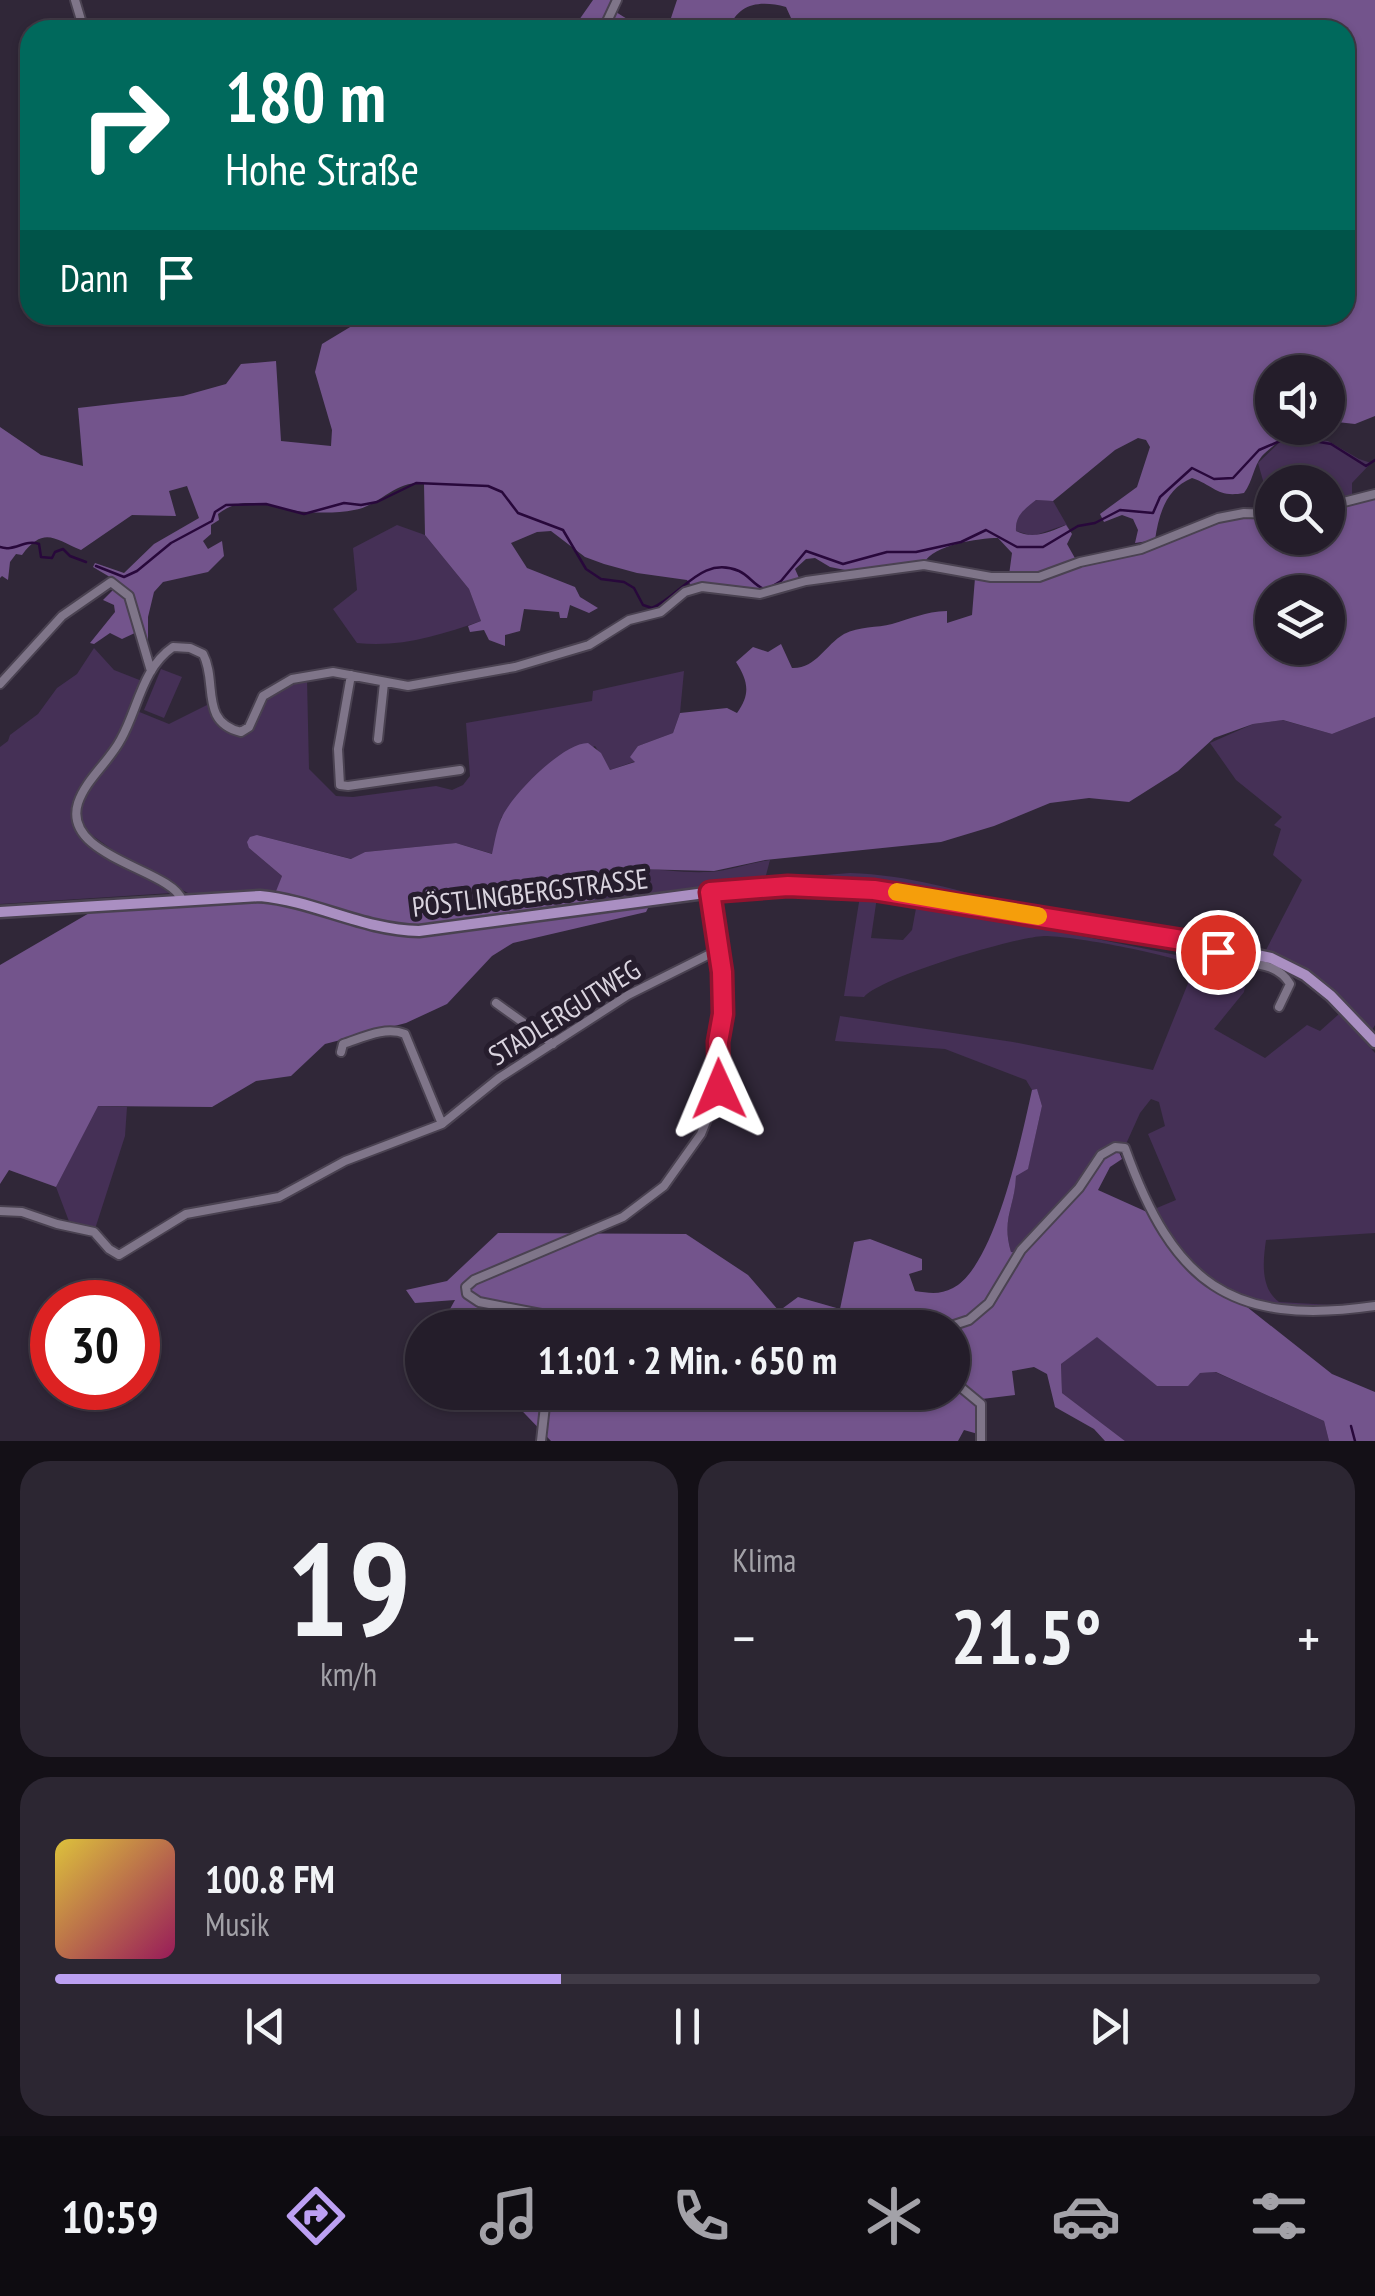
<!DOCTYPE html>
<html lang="de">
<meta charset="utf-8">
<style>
:root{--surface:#241d2a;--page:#2c2632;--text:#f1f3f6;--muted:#a3a2a8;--line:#413b47;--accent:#bca0f2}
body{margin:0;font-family:"PT Sans Narrow",sans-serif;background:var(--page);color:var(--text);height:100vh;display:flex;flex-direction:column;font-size:38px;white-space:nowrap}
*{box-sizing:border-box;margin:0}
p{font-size:32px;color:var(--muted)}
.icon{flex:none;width:55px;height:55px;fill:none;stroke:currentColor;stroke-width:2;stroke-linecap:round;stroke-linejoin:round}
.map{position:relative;height:1441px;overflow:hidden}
.drawer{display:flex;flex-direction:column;gap:20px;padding:20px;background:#141017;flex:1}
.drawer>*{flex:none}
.hud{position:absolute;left:20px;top:20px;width:1335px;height:305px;border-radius:30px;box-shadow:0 2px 8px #0004,0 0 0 2px var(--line);background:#00695c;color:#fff;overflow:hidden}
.fabs{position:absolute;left:1255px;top:355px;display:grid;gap:20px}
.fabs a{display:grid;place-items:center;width:90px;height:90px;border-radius:50%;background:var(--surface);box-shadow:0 2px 8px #0004,0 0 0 2px var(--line);font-size:50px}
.speed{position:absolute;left:30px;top:1280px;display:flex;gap:20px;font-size:50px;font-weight:700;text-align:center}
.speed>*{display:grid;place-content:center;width:130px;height:130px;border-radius:50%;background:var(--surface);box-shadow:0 2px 8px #0004,0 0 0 2px var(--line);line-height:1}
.speed .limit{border:15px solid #d22;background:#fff;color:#111}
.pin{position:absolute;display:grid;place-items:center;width:85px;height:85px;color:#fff;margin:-42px;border:5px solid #fff;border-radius:50%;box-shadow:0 2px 10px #0007}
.me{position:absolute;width:110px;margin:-55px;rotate:359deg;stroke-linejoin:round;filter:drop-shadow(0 0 8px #0008)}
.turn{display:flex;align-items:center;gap:35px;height:210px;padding:0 40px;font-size:45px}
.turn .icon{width:130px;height:130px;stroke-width:2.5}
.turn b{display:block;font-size:70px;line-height:85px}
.then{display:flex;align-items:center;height:95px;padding:0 40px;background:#0003;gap:20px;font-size:38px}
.big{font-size:75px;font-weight:600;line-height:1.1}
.drawer .tile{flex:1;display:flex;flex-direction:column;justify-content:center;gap:15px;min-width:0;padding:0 35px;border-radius:30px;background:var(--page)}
.drawer .dial{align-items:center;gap:0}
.dial b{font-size:130px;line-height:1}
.song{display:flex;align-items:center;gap:30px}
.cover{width:120px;height:120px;border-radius:15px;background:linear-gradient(135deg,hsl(50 70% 55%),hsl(330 70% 35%))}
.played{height:10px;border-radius:5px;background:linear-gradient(90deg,var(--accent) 40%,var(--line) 40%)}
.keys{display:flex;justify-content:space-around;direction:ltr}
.heat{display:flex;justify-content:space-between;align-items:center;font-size:55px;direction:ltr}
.drawer .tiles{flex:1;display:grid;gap:20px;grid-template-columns:1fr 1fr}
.tile:last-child{grid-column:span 2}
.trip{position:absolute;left:405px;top:1310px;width:565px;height:100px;border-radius:50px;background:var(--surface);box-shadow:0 2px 8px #0004,0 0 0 2px var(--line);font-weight:600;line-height:100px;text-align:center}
.tab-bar{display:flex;height:160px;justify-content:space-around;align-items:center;background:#0e0c11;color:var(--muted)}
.tab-bar .icon{width:70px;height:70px}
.tab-bar .on{color:var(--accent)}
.tab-bar b{font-size:45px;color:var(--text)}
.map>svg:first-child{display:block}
.green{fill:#453056}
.forest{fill:#73548c;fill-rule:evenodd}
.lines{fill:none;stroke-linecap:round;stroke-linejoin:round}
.stream{stroke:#28083b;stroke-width:2.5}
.minor-casing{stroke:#4a4251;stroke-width:12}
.major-casing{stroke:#4a4251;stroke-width:15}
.minor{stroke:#7f7589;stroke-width:8}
.major{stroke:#aa8fc2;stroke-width:10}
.route-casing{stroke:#92132f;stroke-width:25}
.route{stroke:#e11d48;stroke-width:18}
.slow{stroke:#f59e0b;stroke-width:18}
.labels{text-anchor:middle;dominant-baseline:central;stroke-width:10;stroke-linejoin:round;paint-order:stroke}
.street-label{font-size:28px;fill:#dad4df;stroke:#261d2d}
</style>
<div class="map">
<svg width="1375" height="1441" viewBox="0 0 1375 1441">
<rect width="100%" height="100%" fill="#302738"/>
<path class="green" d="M 1298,438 L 1328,441 L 1359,459 L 1371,463 L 1352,483 L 1352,498 L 1328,504 L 1328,482 L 1272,482 L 1272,512 L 1258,463 L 1283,439 Z
M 1036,500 L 1053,501 L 1072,534 L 1065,525 L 1033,536 L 1016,531 C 1015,515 1024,509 1036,500 Z
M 397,525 L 425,535 L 469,589 L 481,621 C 440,635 400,648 357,643 L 333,609 L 357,590 L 353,548 Z
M 94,648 L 114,670 L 142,681 L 121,733 L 75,803 L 74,825 L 91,844 L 172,893 L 0,904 L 0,747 L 8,741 L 10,735 L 38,714 L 57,688 L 77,674 Z
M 161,669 L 182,677 L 164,718 L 144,710 Z
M 684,671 L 680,713 L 673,733 L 638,746 L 636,761 L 610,770 L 595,746 L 540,772 L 501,818 L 493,854 L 456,843 L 365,852 L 352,859 L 257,835 L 249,848 L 282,876 L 276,894 L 249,891 L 190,894 L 135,866 L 82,828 L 79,812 L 87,790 L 137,711 L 169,724 L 209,704 L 226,729 L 247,729 L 273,691 L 307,679 L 309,769 L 336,796 L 353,797 L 436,786 L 452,790 L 463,785 L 470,776 L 466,723 L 592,701 L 593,691 Z
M 1375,717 L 1375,1025 L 1371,1032 L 1333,993 L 1265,952 L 1302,880 L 1273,855 L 1281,829 L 1274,825 L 1282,817 L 1236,780 L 1210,743 L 1253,724 L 1282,720 L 1332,734 Z
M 770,860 L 765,879 L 586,905 C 638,853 644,874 708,872 C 729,871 749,863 770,860 Z
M 850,873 C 908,875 960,890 1016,907 L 924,890 L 799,877 Z
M 860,896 L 877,897 L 871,938 L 903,940 L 912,930 L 917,903 L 1196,959 L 1198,967 L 1201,958 L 1221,969 L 1235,964 L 1249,966 L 1244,992 L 1214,1029 L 1265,1058 L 1307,1025 L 1320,1031 L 1339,1014 L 1375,1053 L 1375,1233 L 1266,1240 C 1263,1261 1260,1288 1279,1302 L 1331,1305 L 1375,1301 L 1375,1304 C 1309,1310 1239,1313 1189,1261 C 1175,1247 1164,1226 1152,1210 L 1176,1200 L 1148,1134 L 1165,1126 L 1159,1102 L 1151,1099 L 1140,1113 L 1126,1144 L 1113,1144 L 1104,1149 L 1077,1187 L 1018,1252 L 1011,1252 C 1001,1220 1015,1207 1016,1175 L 1028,1168 L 1042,1106 L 1037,1090 L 1032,1090 L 1026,1080 L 945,1049 L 835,1041 L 840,1016 L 1013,1042 L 1153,1070 L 1195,966 C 1169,954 1074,936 1044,936 C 1015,937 881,977 864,997 L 844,996 Z
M 97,1106 L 127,1107 L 125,1136 L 95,1229 L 70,1224 L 56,1187 Z
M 1097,1336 L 1157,1386 L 1200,1373 L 1215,1372 L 1324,1421 L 1329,1441 L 1125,1441 L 1062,1393 L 1061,1364 Z"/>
<path class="forest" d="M 593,0 L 614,0 L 611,9 L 645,30 L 572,30 Z
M 677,0 L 1375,0 L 1375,416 L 1355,424 L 1328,421 L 1328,372 L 1272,372 L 1272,428 L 1302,428 C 1289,433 1272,446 1262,456 C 1253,467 1253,481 1244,493 C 1217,498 1215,486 1192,478 C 1166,489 1159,513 1155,540 L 1135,543 L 1138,530 L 1133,519 L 1122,515 L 1104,522 L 1100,514 L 1137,487 L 1150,447 L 1146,440 L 1138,438 L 1115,450 L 1053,501 L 1036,500 C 1025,509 1015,515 1016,531 C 1033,540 1050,532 1066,525 L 1072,534 L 1067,544 L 1076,560 L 1039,575 L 1009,575 L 1012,553 L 998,538 C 978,538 933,545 924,563 L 855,572 L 830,567 L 815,558 L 806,559 L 795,569 L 799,578 C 786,582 772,590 759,591 C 735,592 715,580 691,585 L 687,580 L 637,573 L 604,564 L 585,557 L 551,531 L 537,532 L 511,543 L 527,568 L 575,587 L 580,597 L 598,608 L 589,613 L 570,605 L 567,618 L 560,618 L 559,612 L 524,609 L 520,631 L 505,635 L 505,646 L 489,640 L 484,630 L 470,632 L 468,626 L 481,621 L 469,589 L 425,535 L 424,484 C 397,478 380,506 354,510 C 340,513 322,513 307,512 C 275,511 247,491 218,514 L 219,520 L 211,525 L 211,534 L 203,541 L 208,549 L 222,541 L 224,556 L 208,572 L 163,582 L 154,592 L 148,617 L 148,650 L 137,632 L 122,639 L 110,633 L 94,644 L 90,643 L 115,612 L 114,605 L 103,600 L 120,583 L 93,567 L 95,563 L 124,573 L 154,544 L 199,518 L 187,486 L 169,491 L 176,516 L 132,515 L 81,550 C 54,539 44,526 22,555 L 16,554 L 10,562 L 8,580 L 2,576 L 0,578 L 0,427 L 41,455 L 83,466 L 78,408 L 183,396 L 226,384 L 241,364 L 276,361 L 281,441 L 331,446 L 332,430 L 315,372 L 322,344 L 370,315 L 1345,315 L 1345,30 L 773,30 L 791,18 L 786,7 C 760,0 738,3 728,30 L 667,30 Z
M 1375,496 L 1375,717 L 1332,734 L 1283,720 L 1253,724 L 1214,738 L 1178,771 L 1129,802 L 1089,798 L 1050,803 L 994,826 L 941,842 L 765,860 L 714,871 L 635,869 L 610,881 L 583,913 L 587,915 L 644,906 L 648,908 L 646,912 L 513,943 L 492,956 L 447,1004 L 406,1023 L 325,1044 L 291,1076 L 256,1081 L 212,1107 L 98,1106 L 56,1187 L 9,1170 L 0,1184 L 0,965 L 91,912 L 246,902 L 271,904 L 282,876 L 249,848 L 247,842 L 250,837 L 257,835 L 351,859 L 365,852 L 456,843 L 492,854 C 495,841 497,826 503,815 C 514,793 563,743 588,743 L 601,753 L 610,770 L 635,762 L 630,757 L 638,746 L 673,733 L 680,713 L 727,708 L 737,713 C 751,694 748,681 736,662 L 753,647 L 768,652 L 781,644 L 792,668 C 816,669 825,645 844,634 C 859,626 877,628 892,624 C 913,618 924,612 947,611 L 947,623 L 972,615 L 975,578 L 1018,579 L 1134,554 L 1232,517 L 1272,516 L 1272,538 L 1328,538 L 1328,508 ZM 1272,592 L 1328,592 L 1328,648 L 1272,648 Z
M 1037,1089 L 1042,1106 L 1028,1169 L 1016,1176 C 1015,1207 1001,1219 1011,1252 L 1024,1253 L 1080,1190 L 1103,1157 L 1118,1150 L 1122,1159 L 1110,1167 L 1098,1190 L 1147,1212 L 1167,1245 L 1187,1267 L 1242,1303 L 1332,1374 L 1375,1392 L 1375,1441 L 1329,1441 L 1324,1421 L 1216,1372 L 1200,1373 L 1188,1386 L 1157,1386 L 1097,1337 L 1061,1364 L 1062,1393 L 1125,1441 L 1105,1441 L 1094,1429 L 1055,1407 L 1047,1374 L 1034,1367 L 1012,1371 L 1015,1395 L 982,1399 L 977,1407 L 978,1434 L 964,1430 L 958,1441 L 551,1441 L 505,1393 L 952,1392 L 952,1328 L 440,1327 L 455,1300 L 415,1303 L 406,1290 L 447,1281 L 498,1233 L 686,1234 L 748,1275 L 779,1311 L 798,1297 L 840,1309 L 854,1242 L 870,1239 L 922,1259 L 922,1270 L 909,1274 L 915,1291 C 929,1293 940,1295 953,1288 C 995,1267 1022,1135 1032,1090 Z"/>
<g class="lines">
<path class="stream" d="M 0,547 C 14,552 25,539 39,544 L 41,557 L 52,558 L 55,552 L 63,549 L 70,556 L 86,562
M 96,566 L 124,577 L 137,571 L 171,543 L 212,521 L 215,512 L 226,505 L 266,504 L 304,514 L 344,503 L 361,505 L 377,502 L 416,483 L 488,486 L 502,492 L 518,513 L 563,530 L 586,569 L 601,579 L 624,582 L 634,588 L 643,605 L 652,608 C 682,595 701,555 739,571 C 750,576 754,586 766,590 L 781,581 L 806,551 L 843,564 L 887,552 L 916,552 L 961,542 L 986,530 L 1017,547 L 1043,547 L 1078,526 L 1095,523 L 1120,510 L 1153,513 L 1160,497 L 1192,468 L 1214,479 L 1233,478 L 1259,450 L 1280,441 L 1308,440 L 1331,444 L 1366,466 L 1375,460
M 1351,1426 L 1355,1441"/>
<g class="minor-casing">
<path id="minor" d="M 75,0 L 84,30
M 603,30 L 617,0
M 1328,506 L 1375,494
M 351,675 L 338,749 L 340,785 L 348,786 L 460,770
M 0,684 L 62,616 L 111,582 L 129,596 L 151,671
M 378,739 L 384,683
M 182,900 C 171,869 61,857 78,803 C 86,779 109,762 121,739 C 138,709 142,668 173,647 L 190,648 L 203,654 C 218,682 199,722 241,732 L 249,727 L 263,696 L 292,679 L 333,672 L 408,686 L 515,667 L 589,645 L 629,620 L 661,612 L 685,592 L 702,587 L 760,594 L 806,581 L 924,565 L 991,577 L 1039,577 L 1080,562 L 1141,549 L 1218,518 L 1244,513 L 1272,514
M 1219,947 L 1223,959 C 1246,966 1275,959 1290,984 L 1279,1007
M 496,1003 L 553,1044
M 341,1052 L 343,1044 C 362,1038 385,1026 405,1034 L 442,1124
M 0,1211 L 22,1212 L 57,1224 L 94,1232 L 109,1249 L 119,1255 L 186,1214 L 279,1197 L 345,1161 L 442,1124 L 499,1078 L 628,995 L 718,950
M 568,1328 L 541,1314 L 479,1302 L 467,1294 L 466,1287 L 474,1280 L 623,1217 L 664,1186 L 701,1134 L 719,1089 L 718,1042 L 723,1014 L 722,972 L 710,892
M 945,1328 L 969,1320 L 989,1303 L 1021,1250 L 1079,1188 L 1101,1155 L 1115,1147 L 1125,1148 C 1173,1282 1229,1327 1375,1306
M 952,1380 L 981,1404 L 981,1441
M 541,1441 L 545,1406 L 554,1392"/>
</g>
<g class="major-casing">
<path id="major" d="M 0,912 L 260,896 C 315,901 363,930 419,931 L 720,891 L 821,887 L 898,892 L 1219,947 L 1271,958 L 1305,975 L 1331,996 L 1375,1042"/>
</g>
<use href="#minor" class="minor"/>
<use href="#major" class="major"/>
</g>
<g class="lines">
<g class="route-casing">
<path id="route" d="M 719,1089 L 718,1042 L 723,1014 L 722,972 L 710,892 L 788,886 L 874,890 L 1219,946 L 1218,952"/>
</g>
<use href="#route" class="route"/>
<path class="slow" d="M 897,892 L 1038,916"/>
</g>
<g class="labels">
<g class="street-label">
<text transform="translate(530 892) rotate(-7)">PÖSTLINGBERGSTRASSE</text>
<text transform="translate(564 1012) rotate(-32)">STADLERGUTWEG</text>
</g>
</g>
</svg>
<div class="fabs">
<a><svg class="icon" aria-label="sound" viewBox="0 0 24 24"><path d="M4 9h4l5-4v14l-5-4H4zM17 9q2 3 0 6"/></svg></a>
<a><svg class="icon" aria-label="search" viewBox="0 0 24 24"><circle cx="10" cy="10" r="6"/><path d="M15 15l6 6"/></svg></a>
<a><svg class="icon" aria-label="layers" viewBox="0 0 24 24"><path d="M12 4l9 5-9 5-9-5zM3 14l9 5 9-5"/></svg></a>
</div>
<div class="speed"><div class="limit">30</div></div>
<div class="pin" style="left:1218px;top:952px;background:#d93025"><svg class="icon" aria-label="arrive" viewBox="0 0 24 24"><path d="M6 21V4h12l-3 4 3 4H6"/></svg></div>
<svg class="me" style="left:719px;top:1089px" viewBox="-20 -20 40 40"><path d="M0-17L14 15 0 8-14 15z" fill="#e11d48" stroke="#fff" stroke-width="4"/></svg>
<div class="trip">11:01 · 2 Min. · 650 m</div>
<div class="hud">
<div class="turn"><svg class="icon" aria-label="right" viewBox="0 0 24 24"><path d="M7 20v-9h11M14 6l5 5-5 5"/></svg><div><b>180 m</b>Hohe Straße</div></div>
<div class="then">Dann<svg class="icon" aria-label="arrive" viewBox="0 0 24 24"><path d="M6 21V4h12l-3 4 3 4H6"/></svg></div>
</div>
</div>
<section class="drawer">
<div class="tiles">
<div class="tile dial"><b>19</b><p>km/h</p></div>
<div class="tile"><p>Klima</p>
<div class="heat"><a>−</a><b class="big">21.5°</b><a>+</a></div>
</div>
<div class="tile">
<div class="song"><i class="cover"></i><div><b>100.8 FM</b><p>Musik</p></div></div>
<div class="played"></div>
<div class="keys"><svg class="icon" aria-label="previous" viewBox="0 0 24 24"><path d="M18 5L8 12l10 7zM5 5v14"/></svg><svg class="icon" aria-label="pause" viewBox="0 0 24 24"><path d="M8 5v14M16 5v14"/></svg><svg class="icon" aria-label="next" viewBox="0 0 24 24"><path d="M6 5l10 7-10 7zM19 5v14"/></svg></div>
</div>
</div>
</section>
<nav class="tab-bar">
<b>10:59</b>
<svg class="icon on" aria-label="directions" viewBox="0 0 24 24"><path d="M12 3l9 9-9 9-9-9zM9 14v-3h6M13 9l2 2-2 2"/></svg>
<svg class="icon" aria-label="music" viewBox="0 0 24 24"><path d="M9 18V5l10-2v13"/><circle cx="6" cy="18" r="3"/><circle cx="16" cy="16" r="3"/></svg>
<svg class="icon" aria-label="phone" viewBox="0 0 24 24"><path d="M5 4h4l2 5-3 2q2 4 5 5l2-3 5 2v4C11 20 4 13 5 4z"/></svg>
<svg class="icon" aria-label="climate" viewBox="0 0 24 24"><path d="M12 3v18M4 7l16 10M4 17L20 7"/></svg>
<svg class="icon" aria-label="car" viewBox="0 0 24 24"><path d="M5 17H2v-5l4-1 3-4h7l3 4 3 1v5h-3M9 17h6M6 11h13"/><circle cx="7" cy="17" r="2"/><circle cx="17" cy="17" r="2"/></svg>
<svg class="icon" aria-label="filters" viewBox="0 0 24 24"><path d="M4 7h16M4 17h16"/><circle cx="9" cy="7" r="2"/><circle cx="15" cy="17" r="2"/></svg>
</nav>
